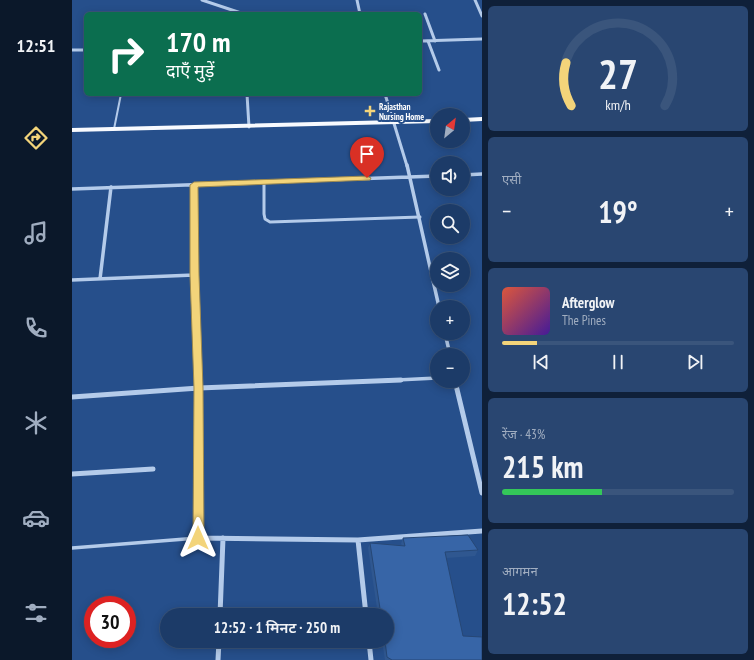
<!DOCTYPE html>
<html lang="hi">
<meta charset="utf-8">
<style>
:root{--surface:#1c3b68;--page:#294671;--text:#f1f3f6;--muted:#a0adc0;--line:#3a557c;--accent:#f3d47a}
body{margin:0;font-family:"PT Sans Narrow","Noto Sans Devanagari",sans-serif;background:var(--page);color:var(--text);height:100vh;display:flex;flex-direction:column;font-size:15px;white-space:nowrap}
*{box-sizing:border-box;margin:0}
p{font-size:13px;color:var(--muted)}
.icon{flex:none;width:22px;height:22px;fill:none;stroke:currentColor;stroke-width:2;stroke-linecap:round;stroke-linejoin:round}
.map{position:relative;flex:1;overflow:hidden}
.panel{display:flex;flex-direction:column;gap:6px;padding:6px;background:#0f2039;width:272px}
.panel>*{flex:none}
.banner{position:absolute;left:12px;top:12px;width:338px;height:84px;border-radius:6px;box-shadow:0 2px 10px #0003,0 0 0 1px var(--line);background:#0b6e4f;color:#fff;overflow:hidden}
.needle{width:26px;rotate:29deg}
.controls{position:absolute;left:358px;top:108px;display:grid;gap:8px}
.controls a{display:grid;place-items:center;width:40px;height:40px;border-radius:50%;background:var(--surface);box-shadow:0 2px 10px #0003,0 0 0 1px var(--line);font-size:20px}
.speed{position:absolute;left:12px;top:596px;display:flex;gap:8px;font-size:20px;font-weight:700;text-align:center}
.speed>*{display:grid;place-content:center;width:52px;height:52px;border-radius:50%;background:var(--surface);box-shadow:0 2px 10px #0003,0 0 0 1px var(--line);line-height:1}
.speed .limit{border:6px solid #d22;background:#fff;color:#111}
.pin{position:absolute;display:grid;place-items:center;width:34px;height:34px;color:#fff;margin:-41px -17px;border-radius:50% 50% 50% 0;rotate:-45deg;box-shadow:0 0 4px #0007}
.pin .icon{rotate:45deg}
.me{position:absolute;width:44px;margin:-22px;rotate:0deg;stroke-linejoin:round;filter:drop-shadow(0 0 3px #0008)}
.turn{display:flex;align-items:center;gap:14px;height:84px;padding:0 16px;font-size:18px}
.turn .icon{width:52px;height:52px;stroke-width:2.5}
.turn b{display:block;font-size:28px;line-height:34px}
.big{font-size:30px;font-weight:600;line-height:1.1}
.panel .tile{flex:1;display:flex;flex-direction:column;justify-content:center;gap:6px;min-width:0;padding:0 14px;border-radius:6px;background:var(--page)}
.panel .dial{align-items:center;gap:0}
.dial svg{height:104px;overflow:visible;fill:none;stroke:var(--line);stroke-width:7;stroke-linecap:round;text-anchor:middle}
.dial text{fill:var(--text);stroke:none}
.song{display:flex;align-items:center;gap:12px}
.cover{width:48px;height:48px;border-radius:6px;background:linear-gradient(135deg,hsl(10 70% 55%),hsl(260 70% 35%))}
.played{height:4px;border-radius:2px;background:linear-gradient(90deg,var(--accent) 15%,var(--line) 15%)}
.keys{display:flex;justify-content:space-around;direction:ltr}
.heat{display:flex;justify-content:space-between;align-items:center;font-size:22px;direction:ltr}
.charge{height:6px;border-radius:3px;background:linear-gradient(90deg,#34c759 43%,var(--line) 0)}
.trip{position:absolute;left:88px;top:608px;width:234px;height:40px;border-radius:20px;background:var(--surface);box-shadow:0 2px 10px #0003,0 0 0 1px var(--line);font-weight:600;line-height:40px;text-align:center}
main{display:flex;flex:1;min-height:0}
.menu{display:flex;flex-direction:column;width:72px;justify-content:space-around;align-items:center;background:#0b182a;color:var(--muted)}
.menu .icon{width:28px;height:28px}
.menu .on{color:var(--accent)}
.menu b{font-size:18px;color:var(--text)}
.map>svg:first-child{display:block}
.lines{fill:none;stroke-linecap:round;stroke-linejoin:round}
.service-far2{stroke:#b4cbea;stroke-width:2}
.service-far1{stroke:#b4cbea;stroke-width:3}
.service{stroke:#b4cbea;stroke-width:3.5}
.minor-far2{stroke:#b4cbea;stroke-width:3}
.minor-far1{stroke:#b4cbea;stroke-width:3.5}
.minor{stroke:#b4cbea;stroke-width:5}
.primary{fill:#f8fafe;fill-rule:evenodd}
.wall{fill:#2f5790}
.building{fill:#3765a7;stroke:#264775}
.route{fill:#f3d47a;stroke:#9e8a4f}
.poi-dot{fill:#f3d47a;stroke:#264f8b;stroke-width:1.5}
.labels{text-anchor:middle;dominant-baseline:central;stroke-width:4;stroke-linejoin:round;paint-order:stroke}
.far-poi-label{font-size:9px;font-weight:bold;fill:#fff;stroke:#264f8b;text-anchor:start}
</style>
<main>
<nav class="menu">
<b>12:51</b>
<svg class="icon on" aria-label="directions" viewBox="0 0 24 24"><path d="M12 3l9 9-9 9-9-9zM9 14v-3h6M13 9l2 2-2 2"/></svg>
<svg class="icon" aria-label="music" viewBox="0 0 24 24"><path d="M9 18V5l10-2v13"/><circle cx="6" cy="18" r="3"/><circle cx="16" cy="16" r="3"/></svg>
<svg class="icon" aria-label="phone" viewBox="0 0 24 24"><path d="M5 4h4l2 5-3 2q2 4 5 5l2-3 5 2v4C11 20 4 13 5 4z"/></svg>
<svg class="icon" aria-label="climate" viewBox="0 0 24 24"><path d="M12 3v18M4 7l16 10M4 17L20 7"/></svg>
<svg class="icon" aria-label="car" viewBox="0 0 24 24"><path d="M5 17H2v-5l4-1 3-4h7l3 4 3 1v5h-3M9 17h6M6 11h13"/><circle cx="7" cy="17" r="2"/><circle cx="17" cy="17" r="2"/></svg>
<svg class="icon" aria-label="filters" viewBox="0 0 24 24"><path d="M4 7h16M4 17h16"/><circle cx="9" cy="7" r="2"/><circle cx="15" cy="17" r="2"/></svg>
</nav>
<div class="map">
<svg width="410" height="660" viewBox="0 0 410 660">
<rect width="100%" height="100%" fill="#264f8b"/>
<g class="lines">
<path class="service-far2" d="M 42,129 L 49,94"/>
<path class="service-far1" d="M 192,182 L 192,214 L 193,219 L 198,222 L 348,217"/>
<path class="service" d="M 0,548 L 126,538"/>
<path class="minor-far2" d="M 130,0 L 172,14
M 285,0 L 288,14
M 403,0 L 410,16
M 353,14 L 363,41
M 348,41 L 410,39
M 356,41 L 367,70
M 0,50 L 14,50
M 175,94 L 177,127
M 313,94 L 335,166"/>
<path class="minor-far1" d="M 335,165 L 367,307
M 391,175 L 410,174
M 122,185 L 122,275 L 127,381
M 0,189 L 365,176
M 28,279 L 39,187
M 0,280 L 122,275
M 373,333 L 378,355
M 305,381 L 365,378"/>
<path class="minor" d="M 127,380 L 126,538 L 286,540 L 410,531
M 383,381 L 410,493
M 0,397 L 127,388 L 329,380
M 0,474 L 81,469
M 286,540 L 294,615
M 148,615 L 151,538
M 297,641 L 299,660
M 146,660 L 147,641"/>
<path class="primary" d="M 410,117 L 410,121 L 391,122 L 391,118 Z
M 365,119 L 365,123 L 0,132 L 0,128 Z"/>
</g>
<path class="wall" d="M 331,538 L 406,550 L 403,556 L 374,558 L 391,636 L 410,660 L 313,660 L 310,641 L 315,641 L 315,615 L 306,615 L 296,548 L 298,543 L 330,545 L 329,544 Z"/>
<path class="building" d="M 396,535 L 406,550 L 373,552 L 391,636 L 410,637 L 410,660 L 320,660 L 315,657 L 313,641 L 315,641 L 315,615 L 309,615 L 298,543 L 333,546 L 331,538 Z"/>
<path class="route" d="M 295,176 L 299,178 L 298,180 L 126,187 L 127,275 L 131,388 L 132,538 L 130,541 L 126,543 L 123,541 L 121,538 L 122,388 L 118,275 L 118,185 L 122,182 Z"/>
<path class="poi-dot" d="M296 105h4v4h4v4h-4v4h-4v-4h-4v-4h4z"/>
<g class="labels">
<g class="far-poi-label">
<text x="307" y="106">Rajasthan<tspan x="307" dy="10">Nursing Home</tspan></text>
</g>
</g>
</svg>
<div class="controls">
<a><svg class="needle" viewBox="-14 -14 28 28"><path d="M0-13l5 13h-10z" fill="#e53935"/><path d="M0 13l5-13h-10z" fill="#a0adc0"/></svg></a>
<a><svg class="icon" aria-label="sound" viewBox="0 0 24 24"><path d="M4 9h4l5-4v14l-5-4H4zM17 9q2 3 0 6"/></svg></a>
<a><svg class="icon" aria-label="search" viewBox="0 0 24 24"><circle cx="10" cy="10" r="6"/><path d="M15 15l6 6"/></svg></a>
<a><svg class="icon" aria-label="layers" viewBox="0 0 24 24"><path d="M12 4l9 5-9 5-9-5zM3 14l9 5 9-5"/></svg></a>
<a>+</a>
<a>−</a>
</div>
<div class="speed"><div class="limit">30</div></div>
<div class="pin" style="left:295px;top:178px;background:#d93025"><svg class="icon" aria-label="arrive" viewBox="0 0 24 24"><path d="M6 21V4h12l-3 4 3 4H6"/></svg></div>
<svg class="me" style="left:126px;top:538px" viewBox="-20 -20 40 40"><path d="M0-17L14 15 0 8-14 15z" fill="#f3d47a" stroke="#fff" stroke-width="4"/></svg>
<div class="trip">12:52 · 1 मिनट · 250 m</div>
<div class="banner">
<div class="turn"><svg class="icon" aria-label="right" viewBox="0 0 24 24"><path d="M7 20v-9h11M14 6l5 5-5 5"/></svg><div><b>170 m</b>दाएँ मुड़ें</div></div>
</div>
</div>
<section class="panel">
<div class="tile dial"><svg viewBox="0 0 100 80">
<path d="M14 69A42 42 0 1 1 86 69"/>
<path d="M14 69A42 42 0 0 1 10 36" stroke="#f3d47a"/>
<text x="50" y="56" font-size="32" font-weight="700">27</text>
<text x="50" y="72" font-size="11">km/h</text>
</svg></div>
<div class="tile"><p>एसी</p>
<div class="heat"><a>−</a><b class="big">19°</b><a>+</a></div>
</div>
<div class="tile">
<div class="song"><i class="cover"></i><div><b>Afterglow</b><p>The Pines</p></div></div>
<div class="played"></div>
<div class="keys"><svg class="icon" aria-label="previous" viewBox="0 0 24 24"><path d="M18 5L8 12l10 7zM5 5v14"/></svg><svg class="icon" aria-label="pause" viewBox="0 0 24 24"><path d="M8 5v14M16 5v14"/></svg><svg class="icon" aria-label="next" viewBox="0 0 24 24"><path d="M6 5l10 7-10 7zM19 5v14"/></svg></div>
</div>
<div class="tile"><p>रेंज · 43%</p><b class="big">215 km</b><div class="charge"></div></div>
<div class="tile"><p>आगमन</p><b class="big">12:52</b></div>
</section>
</main>
